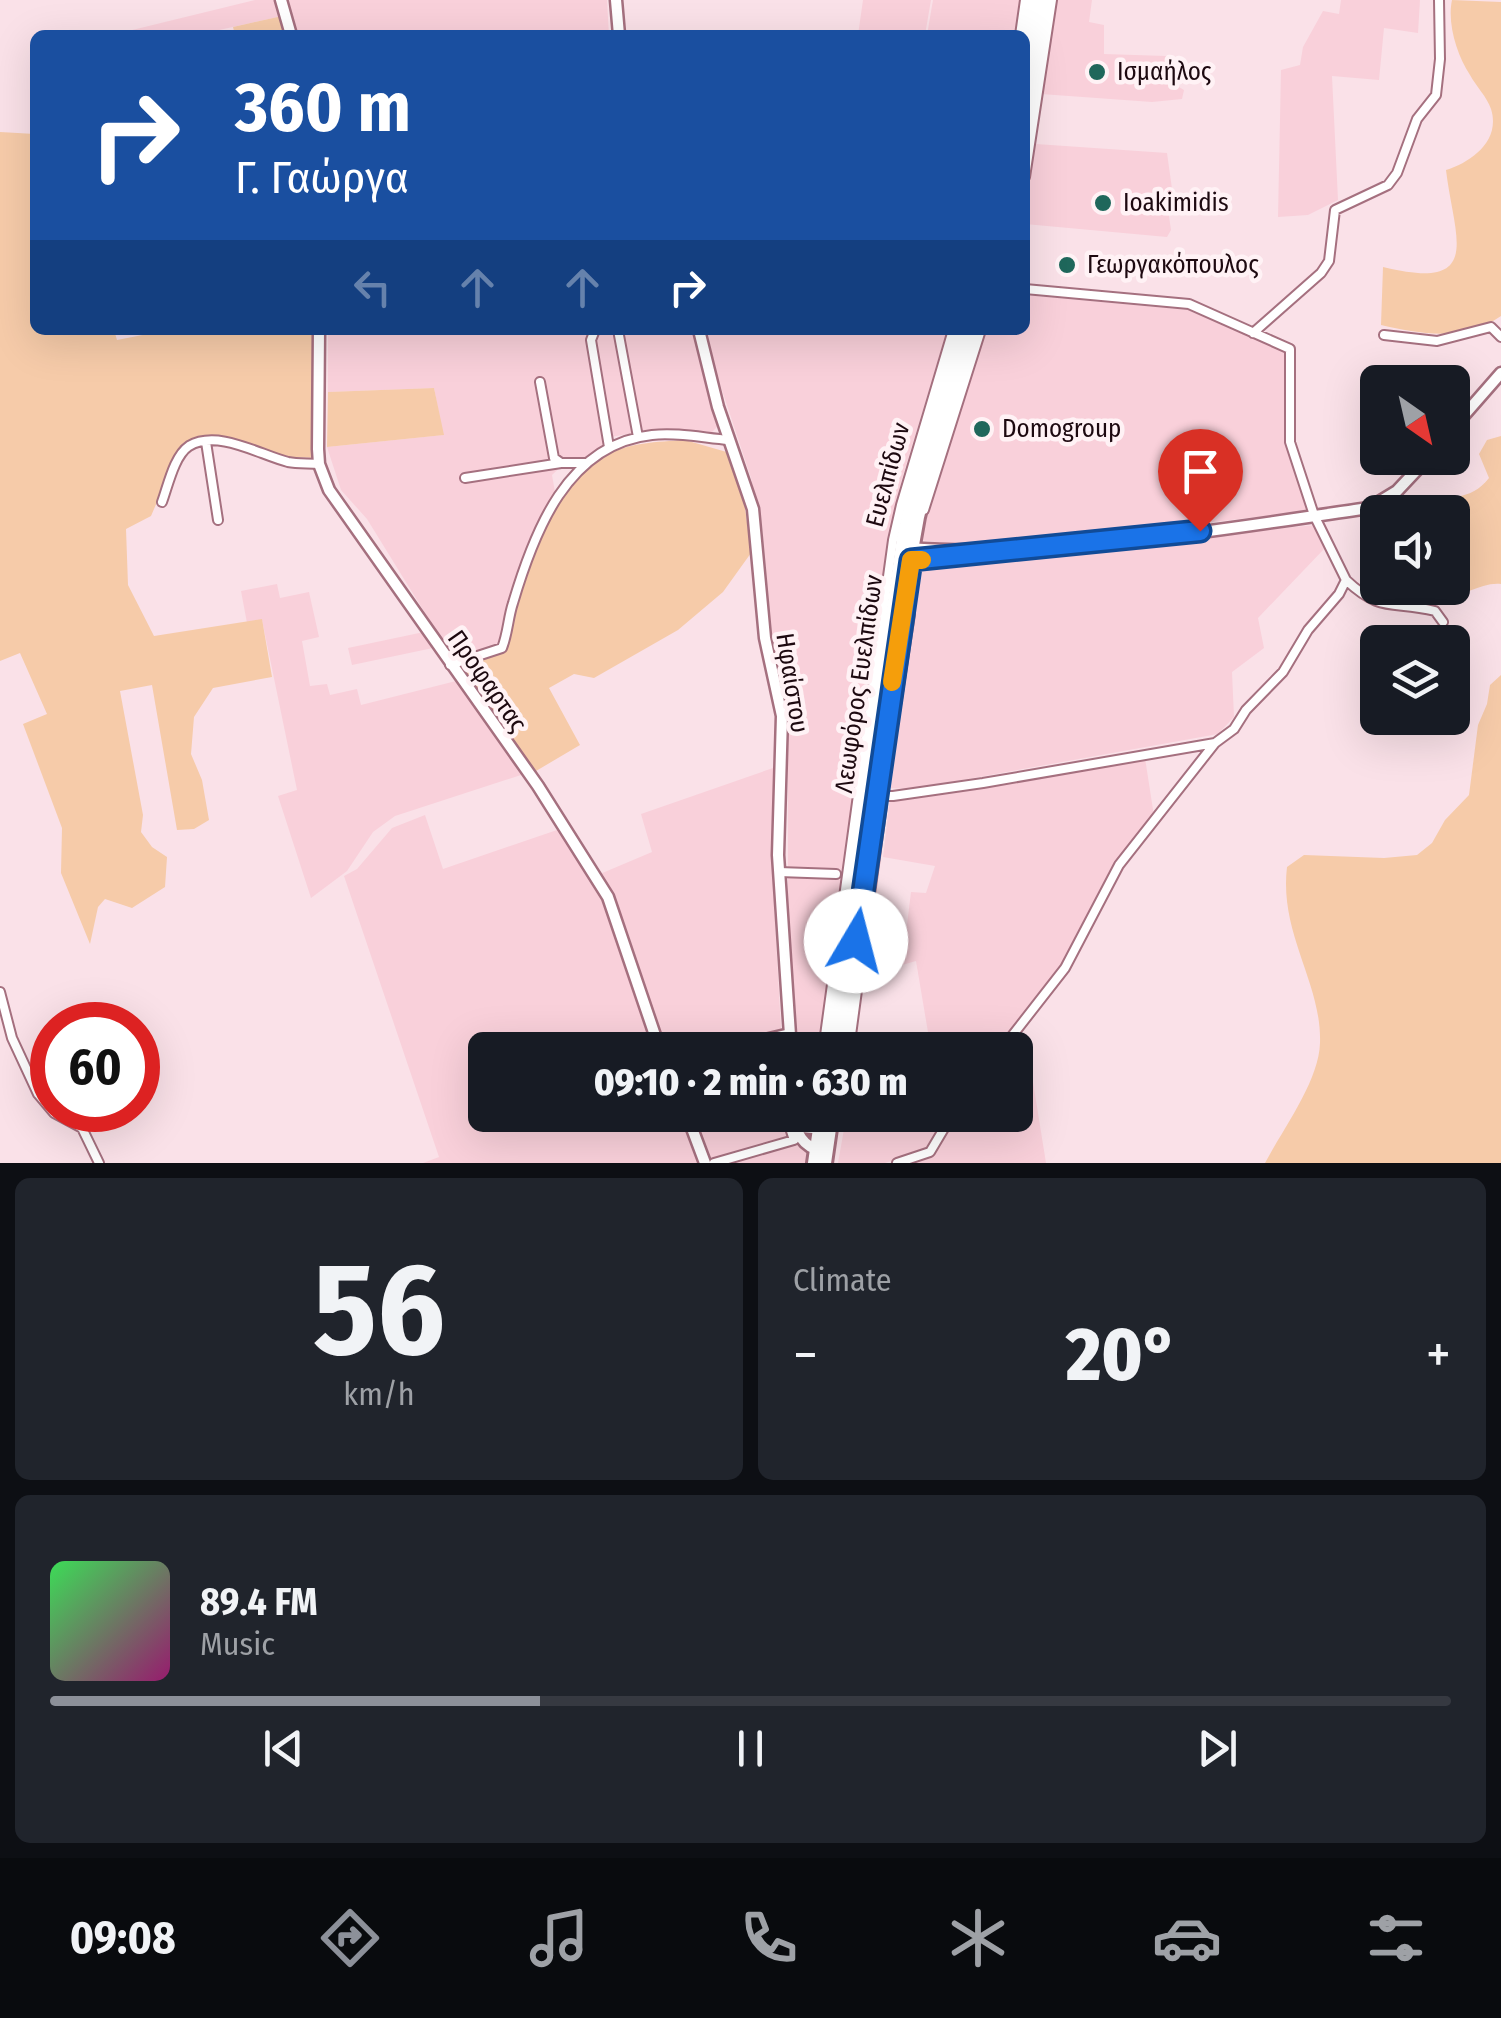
<!DOCTYPE html>
<meta charset="utf-8">
<style>
:root{--surface:#171b24;--page:#20242c;--text:#f1f3f6;--muted:#9ea1a6;--line:#363941;--accent:#8c9099}
body{margin:0;font-family:"Fira Sans Condensed",sans-serif;background:var(--page);color:var(--text);height:100vh;display:flex;flex-direction:column;font-size:38px;white-space:nowrap}
*{box-sizing:border-box;margin:0}
p{font-size:32px;color:var(--muted)}
.icon{flex:none;width:55px;height:55px;fill:none;stroke:currentColor;stroke-width:2;stroke-linecap:round;stroke-linejoin:round}
.map{position:relative;height:1163px;overflow:hidden}
.drawer{display:flex;flex-direction:column;gap:15px;padding:15px;background:#0d0f14;flex:1}
.drawer>*{flex:none}
.guide{position:absolute;left:30px;top:30px;width:1000px;height:305px;border-radius:15px;box-shadow:0 10px 40px #0002;background:#1a4fa0;color:#fff;overflow:hidden}
.needle{width:65px;rotate:146deg}
.fabs{position:absolute;left:1360px;top:365px;display:grid;gap:20px}
.fabs a{display:grid;place-items:center;width:110px;height:110px;border-radius:15px;background:var(--surface);box-shadow:0 10px 40px #0002;font-size:50px}
.speed{position:absolute;left:30px;top:1002px;display:flex;gap:20px;font-size:50px;font-weight:700;text-align:center}
.speed>*{display:grid;place-content:center;width:130px;height:130px;border-radius:50%;background:var(--surface);box-shadow:0 10px 40px #0002;line-height:1}
.speed .limit{border:15px solid #d22;background:#fff;color:#111}
.pin{position:absolute;display:grid;place-items:center;width:85px;height:85px;color:#fff;margin:-102px -42px;border-radius:50% 50% 50% 0;rotate:-45deg;box-shadow:0 0 10px #0007}
.pin .icon{rotate:45deg}
.me{position:absolute;width:110px;margin:-55px;rotate:8deg;stroke-linejoin:round;filter:drop-shadow(0 0 8px #0008)}
.turn{display:flex;align-items:center;gap:35px;height:210px;padding:0 40px;font-size:45px}
.turn .icon{width:130px;height:130px;stroke-width:2.5}
.turn b{display:block;font-size:70px;line-height:85px}
.lanes{display:flex;align-items:center;height:95px;padding:0 40px;background:#0003;justify-content:center;gap:50px;direction:ltr}
.lanes .off{opacity:.35}
.big{font-size:75px;font-weight:800;line-height:1.1}
.drawer .widget{flex:1;display:flex;flex-direction:column;justify-content:center;gap:15px;min-width:0;padding:0 35px;border-radius:15px;background:var(--page)}
.drawer .dial{align-items:center;gap:0}
.dial b{font-size:130px;line-height:1}
.song{display:flex;align-items:center;gap:30px}
.cover{width:120px;height:120px;border-radius:15px;background:linear-gradient(135deg,hsl(130 70% 55%),hsl(320 70% 35%))}
.played{height:10px;border-radius:5px;background:linear-gradient(90deg,var(--accent) 35%,var(--line) 35%)}
.keys{display:flex;justify-content:space-around;direction:ltr}
.heat{display:flex;justify-content:space-between;align-items:center;font-size:55px;direction:ltr}
.drawer .tiles{flex:1;display:grid;gap:15px;grid-template-columns:1fr 1fr}
.widget:last-child{grid-column:span 2}
.trip{position:absolute;left:468px;top:1032px;width:565px;height:100px;border-radius:15px;background:var(--surface);box-shadow:0 10px 40px #0002;font-weight:800;line-height:100px;text-align:center}
.tabs{display:flex;height:160px;justify-content:space-around;align-items:center;background:#090b0e;color:var(--muted)}
.tabs .icon{width:70px;height:70px}
.tabs .on{color:var(--accent)}
.tabs b{font-size:45px;color:var(--text)}
.map>svg:first-child{display:block}
.built{fill:#f9d0da}
.green{fill:#f6cba9}
.lines{fill:none;stroke-linecap:round;stroke-linejoin:round}
.minor-casing{stroke:#a5707f;stroke-width:12}
.tertiary-casing{stroke:#a5707f;stroke-width:15}
.primary-casing{stroke:#a5707f;stroke-width:18}
.minor{stroke:#fff;stroke-width:8}
.tertiary{stroke:#fff;stroke-width:10}
.primary{stroke:#fff;stroke-width:12}
.route-casing{stroke:#114b97;stroke-width:25}
.route{stroke:#1a73e8;stroke-width:18}
.slow{stroke:#f59e0b;stroke-width:18}
.poi-dot{fill:#1f675b;stroke:#fff2f5;stroke-width:4}
.labels{text-anchor:middle;dominant-baseline:central;stroke-width:9;stroke-linejoin:round;paint-order:stroke}
.poi-label{font-size:25px;fill:#1d0910;stroke:#fff2f5;text-anchor:start}
.street-label{font-size:25px;fill:#1d0910;stroke:#fff2f5}
</style>
<div class="map">
<svg width="1501" height="1163" viewBox="0 0 1501 1163">
<rect width="100%" height="100%" fill="#fae1e8"/>
<path class="built" d="M 255,0 L 276,0 L 282,16 L 197,35 L 125,35 L 124,32 Z
M 285,0 L 607,0 L 609,35 L 296,35 Z
M 863,0 L 931,0 L 925,35 L 858,35 Z
M 933,0 L 1020,0 L 1015,35 L 927,35 Z
M 1053,0 L 1092,0 L 1089,22 L 1104,25 L 1104,54 L 1166,56 L 1165,79 L 1184,90 L 1182,99 L 1152,102 L 1041,94 Z
M 1341,0 L 1420,0 L 1418,33 L 1384,28 L 1379,80 L 1332,76 L 1338,200 L 1308,215 L 1278,217 L 1281,70 L 1300,65 L 1303,47 L 1323,11 L 1339,14 Z
M 1036,144 L 1167,153 L 1174,203 L 1167,203 L 1171,230 L 1167,237 L 1025,224 L 1025,193 Z
M 1025,295 L 1189,310 L 1285,352 L 1288,442 L 1310,511 L 986,548 L 920,540 L 984,330 L 1025,330 Z
M 328,330 L 695,330 L 720,424 L 710,434 L 679,429 L 644,431 L 611,437 L 606,446 L 584,459 L 569,459 L 552,475 L 555,492 L 536,526 L 508,609 L 499,648 L 454,660 L 367,519 L 341,490 L 327,447 L 443,435 L 434,388 L 328,392 Z
M 707,330 L 947,330 L 902,479 L 887,545 L 819,1050 L 798,1050 L 788,915 L 788,717 L 768,618 L 762,527 L 751,478 L 716,372 Z
M 1316,525 L 1324,549 L 1258,618 L 1264,648 L 1232,672 L 1234,717 L 1218,734 L 912,789 L 888,788 L 914,571 L 919,566 L 963,558 Z
M 277,584 L 280,598 L 309,592 L 319,637 L 302,641 L 310,686 L 327,684 L 330,695 L 357,689 L 361,705 L 456,681 L 523,771 L 521,775 L 395,816 L 373,832 L 347,871 L 311,898 L 278,796 L 297,790 L 262,620 L 247,623 L 241,591 Z
M 424,632 L 433,648 L 352,665 L 348,648 Z
M 1145,758 L 1154,816 L 1126,851 L 1059,973 L 998,1050 L 931,1050 L 916,961 L 902,965 L 911,892 L 926,893 L 935,866 L 883,857 L 890,798 Z
M 776,767 L 772,865 L 781,1030 L 696,1050 L 665,1050 L 660,1042 L 629,935 L 612,893 L 600,874 L 652,852 L 641,814 Z
M 425,815 L 443,869 L 560,829 L 606,899 L 657,1050 L 485,1050 L 485,1115 L 684,1115 L 702,1163 L 423,1163 L 439,1157 L 344,876 L 357,869 L 392,828 Z
M 1025,1032 L 1046,1163 L 902,1163 L 936,1148 L 956,1115 L 1015,1115 L 1015,1050 L 1008,1050 Z
M 693,1115 L 788,1115 L 795,1139 L 810,1153 L 808,1163 L 711,1163 Z
M 859,1115 L 950,1115 L 929,1149 L 885,1163 L 838,1163 L 846,1118 Z"/>
<path class="green" d="M 1452,0 L 1501,2 L 1501,316 C 1464,342 1421,334 1381,325 L 1383,267 C 1485,292 1454,238 1446,170 C 1471,162 1501,141 1491,109 C 1487,97 1476,86 1470,75 C 1457,55 1447,24 1452,0 Z
M 282,16 L 287,35 L 235,35 L 233,27 Z
M 0,132 L 35,134 L 35,330 L 114,330 L 117,340 L 168,330 L 316,330 L 317,458 L 291,457 L 212,436 L 188,443 L 173,465 L 151,516 L 126,529 L 128,585 L 154,636 L 262,619 L 272,677 L 213,688 L 194,717 L 191,754 L 202,780 L 209,820 L 194,829 L 177,830 L 152,685 L 120,691 L 143,815 L 141,832 L 152,847 L 167,857 L 165,887 L 132,908 L 105,899 L 98,907 L 90,944 L 61,873 L 62,828 L 23,724 L 47,714 L 20,653 L 0,661 Z
M 434,388 L 444,435 L 327,447 L 328,392 Z
M 1501,436 L 1501,584 C 1481,582 1462,597 1442,600 L 1428,588 L 1452,588 L 1452,512 L 1425,512 C 1447,491 1469,504 1489,478 L 1479,454 L 1487,440 Z
M 685,440 L 730,453 L 744,500 L 751,553 L 723,592 L 678,630 L 594,678 L 574,674 L 549,688 L 580,745 L 536,771 L 458,666 L 504,651 C 521,588 542,491 603,457 C 629,442 657,442 685,440 Z
M 1501,675 L 1501,1163 L 1265,1163 C 1283,1129 1319,1081 1320,1043 C 1322,983 1279,934 1287,867 L 1304,855 L 1384,858 L 1417,855 L 1432,843 L 1445,820 L 1469,795 L 1478,725 L 1487,704 L 1490,685 Z"/>
<g class="lines">
<g class="minor-casing">
<path id="minor" d="M 1020,35 L 1025,0
M 1025,177 L 1052,0
M 595,330 L 591,340 L 609,447
M 618,330 L 638,437
M 1253,333 L 1321,273 L 1329,261 L 1335,210 L 1388,185 L 1397,173 L 1417,119 L 1436,95 L 1440,59 L 1439,0
M 1384,335 L 1437,341 L 1491,327 L 1501,337
M 540,382 L 554,458 L 561,463 L 586,463
M 206,442 L 218,520
M 465,478 L 561,463
M 162,502 C 168,486 174,456 189,446 C 218,429 260,455 288,462 C 298,464 309,463 319,464
M 924,510 L 981,330
M 1346,580 C 1382,614 1393,600 1435,611 L 1443,622
M 450,665 L 502,648 C 508,633 508,618 513,603 C 534,532 567,444 652,435 C 677,432 704,438 729,440
M 881,773 L 887,764 L 910,614 L 906,601
M 779,872 L 836,874
M 0,992 L 12,1038 L 38,1094 L 54,1113 L 82,1128 L 99,1163
M 823,1050 L 893,540 L 901,505 L 953,330
M 849,1050 L 882,805 L 876,796 L 893,796 L 983,783 L 1215,743
M 1001,1050 L 1065,968 L 1119,865 L 1215,743 L 1234,729 L 1246,710 L 1283,672 L 1308,630 L 1339,594 L 1346,580 L 1314,515 L 1290,442 L 1290,349 L 1189,304 L 1025,289
M 714,1163 L 794,1140 L 791,1131 L 795,1122
M 897,1163 L 930,1152 L 952,1115"/>
</g>
<g class="tertiary-casing">
<path id="tertiary" d="M 281,0 L 291,35
M 616,0 L 619,35
M 319,330 L 318,449 L 319,464 L 329,490 L 538,786 L 608,897 L 660,1050
M 699,330 L 718,407 L 753,509 L 765,638 L 782,716 L 778,855 L 791,1050
M 1452,429 L 1501,373
M 908,548 C 1054,559 1223,529 1369,508 L 1397,491 L 1428,458
M 907,560 L 954,555
M 723,1050 L 790,1034
M 687,1115 L 705,1163
M 795,1115 C 794,1132 804,1148 821,1150"/>
</g>
<g class="primary-casing">
<path id="primary" d="M 1025,47 L 1032,0
M 1025,122 L 1043,0
M 830,1050 L 903,538 L 920,463 L 961,330
M 841,1050 L 904,595 L 918,517 L 939,433 L 973,330
M 802,1126 L 813,1127 L 820,1121
M 814,1163 L 821,1115
M 825,1163 L 832,1115"/>
</g>
<use href="#minor" class="minor"/>
<use href="#tertiary" class="tertiary"/>
<use href="#primary" class="primary"/>
</g>
<g class="lines">
<g class="route-casing">
<path id="route" d="M 856,941 L 911,560 L 1200,531"/>
</g>
<use href="#route" class="route"/>
<path class="slow" d="M 892,682 L 911,560 L 922,560"/>
</g>
<g class="poi-dot">
<circle cx="1097" cy="72" r="10"/>
<circle cx="1103" cy="203" r="10"/>
<circle cx="1067" cy="265" r="10"/>
<circle cx="982" cy="429" r="10"/>
</g>
<g class="labels">
<g class="poi-label">
<text x="1117" y="72">Ισμαήλος</text>
<text x="1123" y="203">Ioakimidis</text>
<text x="1087" y="265">Γεωργακόπουλος</text>
<text x="1002" y="429">Domogroup</text>
</g>
<g class="street-label">
<text transform="translate(888 475) rotate(-75)">Ευελπίδων</text>
<text transform="translate(487 681) rotate(55)">Προφαρτας</text>
<text transform="translate(792 683) rotate(81)">Ηφαίστου</text>
<text transform="translate(859 684) rotate(-82)">Λεωφόρος Ευελπίδων</text>
</g>
</g>
</svg>
<div class="fabs">
<a><svg class="needle" viewBox="-14 -14 28 28"><path d="M0-13l5 13h-10z" fill="#e53935"/><path d="M0 13l5-13h-10z" fill="#9ea1a6"/></svg></a>
<a><svg class="icon" aria-label="sound" viewBox="0 0 24 24"><path d="M4 9h4l5-4v14l-5-4H4zM17 9q2 3 0 6"/></svg></a>
<a><svg class="icon" aria-label="layers" viewBox="0 0 24 24"><path d="M12 4l9 5-9 5-9-5zM3 14l9 5 9-5"/></svg></a>
</div>
<div class="speed"><div class="limit">60</div></div>
<div class="pin" style="left:1200px;top:531px;background:#d93025"><svg class="icon" aria-label="arrive" viewBox="0 0 24 24"><path d="M6 21V4h12l-3 4 3 4H6"/></svg></div>
<svg class="me" style="left:856px;top:941px" viewBox="-20 -20 40 40"><circle r="19" fill="#fff"/><path d="M0-13L10 11 0 6-10 11z" fill="#1a73e8"/></svg>
<div class="trip">09:10 · 2 min · 630 m</div>
<div class="guide">
<div class="turn"><svg class="icon" aria-label="right" viewBox="0 0 24 24"><path d="M7 20v-9h11M14 6l5 5-5 5"/></svg><div><b>360 m</b>Γ. Γαώργα</div></div>
<div class="lanes"><svg class="icon off" aria-label="left" viewBox="0 0 24 24"><path d="M17 20v-9H6M10 6l-5 5 5 5"/></svg><svg class="icon off" aria-label="ahead" viewBox="0 0 24 24"><path d="M12 20V5M6 11l6-6 6 6"/></svg><svg class="icon off" aria-label="ahead" viewBox="0 0 24 24"><path d="M12 20V5M6 11l6-6 6 6"/></svg><svg class="icon" aria-label="right" viewBox="0 0 24 24"><path d="M7 20v-9h11M14 6l5 5-5 5"/></svg></div>
</div>
</div>
<section class="drawer">
<div class="tiles">
<div class="widget dial"><b>56</b><p>km/h</p></div>
<div class="widget"><p>Climate</p>
<div class="heat"><a>−</a><b class="big">20°</b><a>+</a></div>
</div>
<div class="widget">
<div class="song"><i class="cover"></i><div><b>89.4 FM</b><p>Music</p></div></div>
<div class="played"></div>
<div class="keys"><svg class="icon" aria-label="previous" viewBox="0 0 24 24"><path d="M18 5L8 12l10 7zM5 5v14"/></svg><svg class="icon" aria-label="pause" viewBox="0 0 24 24"><path d="M8 5v14M16 5v14"/></svg><svg class="icon" aria-label="next" viewBox="0 0 24 24"><path d="M6 5l10 7-10 7zM19 5v14"/></svg></div>
</div>
</div>
</section>
<nav class="tabs">
<b>09:08</b>
<svg class="icon on" aria-label="directions" viewBox="0 0 24 24"><path d="M12 3l9 9-9 9-9-9zM9 14v-3h6M13 9l2 2-2 2"/></svg>
<svg class="icon" aria-label="music" viewBox="0 0 24 24"><path d="M9 18V5l10-2v13"/><circle cx="6" cy="18" r="3"/><circle cx="16" cy="16" r="3"/></svg>
<svg class="icon" aria-label="phone" viewBox="0 0 24 24"><path d="M5 4h4l2 5-3 2q2 4 5 5l2-3 5 2v4C11 20 4 13 5 4z"/></svg>
<svg class="icon" aria-label="climate" viewBox="0 0 24 24"><path d="M12 3v18M4 7l16 10M4 17L20 7"/></svg>
<svg class="icon" aria-label="car" viewBox="0 0 24 24"><path d="M5 17H2v-5l4-1 3-4h7l3 4 3 1v5h-3M9 17h6M6 11h13"/><circle cx="7" cy="17" r="2"/><circle cx="17" cy="17" r="2"/></svg>
<svg class="icon" aria-label="filters" viewBox="0 0 24 24"><path d="M4 7h16M4 17h16"/><circle cx="9" cy="7" r="2"/><circle cx="15" cy="17" r="2"/></svg>
</nav>
